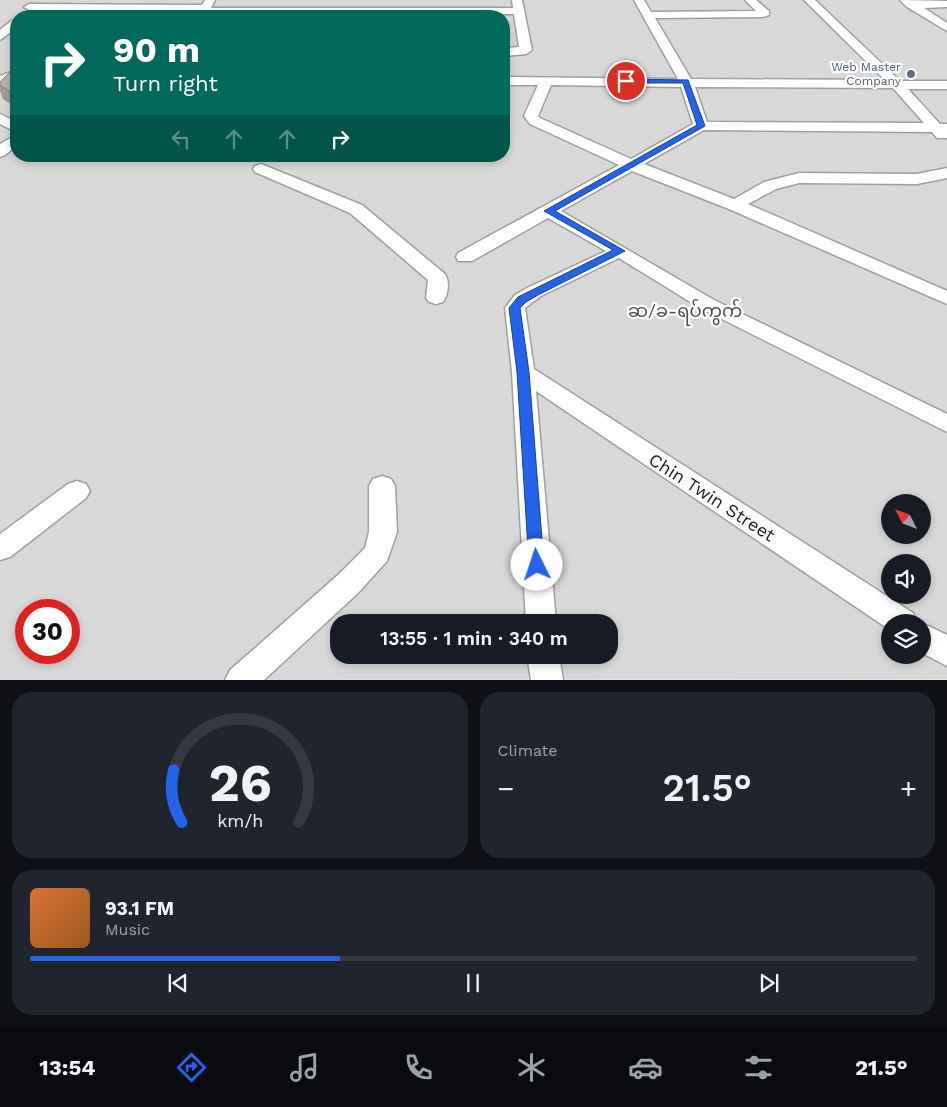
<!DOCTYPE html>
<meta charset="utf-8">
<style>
:root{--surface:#171b24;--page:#20242c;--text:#f1f3f6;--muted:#9ea1a6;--line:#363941;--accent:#2563eb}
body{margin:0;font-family:"Work Sans","Noto Sans Myanmar",sans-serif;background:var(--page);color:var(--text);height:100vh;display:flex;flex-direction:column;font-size:19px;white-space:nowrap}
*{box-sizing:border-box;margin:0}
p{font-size:16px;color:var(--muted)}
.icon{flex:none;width:28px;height:28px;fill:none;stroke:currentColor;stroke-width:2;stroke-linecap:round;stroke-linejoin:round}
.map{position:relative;height:680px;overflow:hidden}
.panel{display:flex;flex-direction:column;gap:12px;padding:12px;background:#0d0f14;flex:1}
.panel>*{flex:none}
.top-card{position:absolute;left:10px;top:10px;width:500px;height:152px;border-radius:20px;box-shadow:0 2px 8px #0003;background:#00695c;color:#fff;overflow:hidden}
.needle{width:32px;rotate:312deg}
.controls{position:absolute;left:881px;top:494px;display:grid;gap:10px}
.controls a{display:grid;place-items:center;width:50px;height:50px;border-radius:50%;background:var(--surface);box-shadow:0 2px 8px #0003;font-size:25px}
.speed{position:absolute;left:15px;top:599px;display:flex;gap:10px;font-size:25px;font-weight:700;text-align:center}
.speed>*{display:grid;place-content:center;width:65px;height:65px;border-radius:50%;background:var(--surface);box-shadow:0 2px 8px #0003;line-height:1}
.speed .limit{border:8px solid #d22;background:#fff;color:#111}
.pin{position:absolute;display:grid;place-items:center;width:42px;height:42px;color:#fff;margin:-21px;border:2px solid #fff;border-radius:50%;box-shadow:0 1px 5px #0007}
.me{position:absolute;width:55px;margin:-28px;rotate:356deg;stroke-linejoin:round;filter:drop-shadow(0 0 4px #0008)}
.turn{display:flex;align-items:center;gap:18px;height:105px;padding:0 20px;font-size:22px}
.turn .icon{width:65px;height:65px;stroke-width:2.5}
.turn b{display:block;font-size:35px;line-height:42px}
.lanes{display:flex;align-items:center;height:48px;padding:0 20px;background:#0003;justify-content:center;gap:25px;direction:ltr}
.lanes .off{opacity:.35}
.big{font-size:38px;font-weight:600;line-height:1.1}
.panel .widget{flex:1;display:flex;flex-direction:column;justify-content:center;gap:8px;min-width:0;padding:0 18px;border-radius:20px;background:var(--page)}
.panel .dial{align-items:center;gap:0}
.dial svg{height:130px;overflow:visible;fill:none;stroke:var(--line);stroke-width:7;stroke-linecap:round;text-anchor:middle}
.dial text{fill:var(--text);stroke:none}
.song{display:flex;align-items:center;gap:15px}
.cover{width:60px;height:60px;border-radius:8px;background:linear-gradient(135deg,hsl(20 70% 55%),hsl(30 70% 35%))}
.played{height:5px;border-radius:2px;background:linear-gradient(90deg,var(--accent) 35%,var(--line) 35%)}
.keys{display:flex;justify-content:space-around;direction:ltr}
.heat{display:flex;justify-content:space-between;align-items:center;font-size:28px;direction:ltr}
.panel .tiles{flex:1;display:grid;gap:12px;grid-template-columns:1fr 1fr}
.widget:last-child{grid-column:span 2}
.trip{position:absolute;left:330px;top:614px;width:288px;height:50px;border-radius:20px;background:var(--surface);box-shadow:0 2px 8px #0003;font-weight:600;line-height:50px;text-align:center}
.tabs{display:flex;height:80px;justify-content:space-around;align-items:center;background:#090b0e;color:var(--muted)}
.tabs .icon{width:35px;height:35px}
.tabs .active{color:var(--accent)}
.tabs b{font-size:22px;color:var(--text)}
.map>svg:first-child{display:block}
.residential{fill:#d9d8d8;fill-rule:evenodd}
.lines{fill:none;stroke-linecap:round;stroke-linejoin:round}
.minor-casing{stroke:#9f9f9f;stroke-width:3}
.minor{fill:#fff;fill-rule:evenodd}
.wall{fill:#a29b96}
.building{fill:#bcb4af;stroke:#847e7a}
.route{fill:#2563eb;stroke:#184099}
.service-dot{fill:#5c6f8a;stroke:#fff;stroke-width:2}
.labels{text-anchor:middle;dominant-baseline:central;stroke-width:4.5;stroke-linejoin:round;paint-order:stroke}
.far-service-label{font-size:12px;fill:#4e5e75;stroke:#fff;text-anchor:end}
.quarter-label{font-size:18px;fill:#4e4e4e;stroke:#fff}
.near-street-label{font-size:18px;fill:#1b1b1b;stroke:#fff}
</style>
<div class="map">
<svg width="947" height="680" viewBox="0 0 947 680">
<rect width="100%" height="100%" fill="#ece8e2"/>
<path class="residential" d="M 0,0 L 947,0 L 947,679 L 0,680 ZM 16,16 L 504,16 L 504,156 L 16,156 ZM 890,502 L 922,502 L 922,535 L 890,535 ZM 890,562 L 922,562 L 922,595 L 890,595 ZM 26,610 L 69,610 L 69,652 L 26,652 ZM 339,622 L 609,622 L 609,655 L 339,655 ZM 890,622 L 922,622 L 922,655 L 890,655 Z"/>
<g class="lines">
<g class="minor-casing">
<path id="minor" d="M 205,0 L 215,0 L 211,8 L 513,8 L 512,0 L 522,0 L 532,50 L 526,54 L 504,56 L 504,48 L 519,47 L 514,14 L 203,14 L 198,11 L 29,10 L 24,7 L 29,4 L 202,5 Z
M 634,0 L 644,0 L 651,12 L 756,11 L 745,0 L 756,0 L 769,11 L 769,15 L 763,17 L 655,18 L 691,79 L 885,80 L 804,0 L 815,0 L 900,81 L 947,81 L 947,89 L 908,89 L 940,124 L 947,124 L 947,138 L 937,138 L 932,132 L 704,130 L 644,164 L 734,199 L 764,182 L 799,173 L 917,174 L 947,168 L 947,178 L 917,184 L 799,183 L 776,189 L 748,204 L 947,291 L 947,304 L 729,209 L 632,171 L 561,211 L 714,300 L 947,414 L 947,432 L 700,308 L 619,258 L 541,296 L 525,308 L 534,369 L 913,613 L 917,622 L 890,622 L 890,630 L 536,391 L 556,622 L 526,622 L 512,372 L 505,308 L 515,295 L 527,288 L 606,251 L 548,218 L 472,261 L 458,261 L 456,257 L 458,253 L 619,165 L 530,124 L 524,116 L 538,85 L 504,85 L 504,77 L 678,79 ZM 551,85 L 681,87 L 693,124 L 631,159 L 540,118 L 538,116 ZM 695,87 L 893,88 L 924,123 L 707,122 Z
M 900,0 L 947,1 L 947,7 L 924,8 L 947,23 L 947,31 L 907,7 Z
M 16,20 L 16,28 L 0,40 L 0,30 L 11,21 Z
M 16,70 L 16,79 L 0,85 L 0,76 Z
M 0,114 L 16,122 L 16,132 L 0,124 Z
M 16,135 L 16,146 L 5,155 L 0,157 L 0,144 Z
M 261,164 L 362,205 L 445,274 C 450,281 448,295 443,302 L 436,304 L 429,302 L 426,298 L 428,280 L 350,213 L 255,172 L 253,169 L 255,166 Z
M 382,476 L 391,479 L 395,486 L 397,532 L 387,561 L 358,593 L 264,680 L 225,680 L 230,670 L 338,575 L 365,548 L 369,532 L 369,486 L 373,479 Z
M 77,481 L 86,484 L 90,491 L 86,498 L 10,557 L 0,560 L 0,534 L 68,484 Z
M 922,623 L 947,635 L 947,666 L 922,653 Z
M 527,655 L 559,655 L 563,680 L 531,680 Z"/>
</g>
<use href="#minor" class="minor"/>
</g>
<path class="wall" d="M 16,68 L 16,107 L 3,99 L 0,91 L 0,82 Z"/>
<path class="building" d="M 14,68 L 16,68 L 16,95 L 0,85 L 0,82 Z"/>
<path class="route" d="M 626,79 L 688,80 L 705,126 L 555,211 L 625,251 L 538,295 L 526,302 L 520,308 L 529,372 L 544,565 L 542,569 L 537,571 L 531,569 L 529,565 L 517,372 L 509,308 L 518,297 L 613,250 L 544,211 L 697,125 L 683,83 L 623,83 Z"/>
<circle class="service-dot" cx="911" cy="74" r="5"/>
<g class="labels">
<g class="far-service-label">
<text x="901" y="67">Web Master<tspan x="901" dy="14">Company</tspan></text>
</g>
<g class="quarter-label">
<text x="685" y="310">ဆ/ခ-ရပ်ကွက်</text>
</g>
<g class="near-street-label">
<text transform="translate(712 497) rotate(33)">Chin Twin Street</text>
</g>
</g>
</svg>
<div class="controls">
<a><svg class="needle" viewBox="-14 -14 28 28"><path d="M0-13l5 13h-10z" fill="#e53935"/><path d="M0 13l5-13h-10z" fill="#9ea1a6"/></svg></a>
<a><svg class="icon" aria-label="sound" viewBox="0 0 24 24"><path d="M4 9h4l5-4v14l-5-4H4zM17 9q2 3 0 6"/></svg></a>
<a><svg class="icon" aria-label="layers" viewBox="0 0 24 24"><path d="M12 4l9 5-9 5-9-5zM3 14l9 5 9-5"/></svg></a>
</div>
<div class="speed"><div class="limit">30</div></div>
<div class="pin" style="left:626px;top:81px;background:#d93025"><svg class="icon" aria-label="arrive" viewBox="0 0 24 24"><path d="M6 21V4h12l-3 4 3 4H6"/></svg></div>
<svg class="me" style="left:537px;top:565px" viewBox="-20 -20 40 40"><circle r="19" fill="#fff"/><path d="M0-13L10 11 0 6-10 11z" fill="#2563eb"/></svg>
<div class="trip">13:55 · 1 min · 340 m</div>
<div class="top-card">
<div class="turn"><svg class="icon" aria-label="right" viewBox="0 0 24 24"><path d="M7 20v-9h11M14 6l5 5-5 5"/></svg><div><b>90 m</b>Turn right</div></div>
<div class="lanes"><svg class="icon off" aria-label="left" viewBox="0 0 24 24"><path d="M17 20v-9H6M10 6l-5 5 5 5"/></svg><svg class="icon off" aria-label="ahead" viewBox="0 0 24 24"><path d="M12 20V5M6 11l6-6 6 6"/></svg><svg class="icon off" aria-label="ahead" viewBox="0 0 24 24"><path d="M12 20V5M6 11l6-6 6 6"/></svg><svg class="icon" aria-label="right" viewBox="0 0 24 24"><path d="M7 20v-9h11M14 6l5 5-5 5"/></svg></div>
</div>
</div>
<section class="panel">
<div class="tiles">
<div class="widget dial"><svg viewBox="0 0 100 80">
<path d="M14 69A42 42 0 1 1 86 69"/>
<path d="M14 69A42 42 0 0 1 9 37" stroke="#2563eb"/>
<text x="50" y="56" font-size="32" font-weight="700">26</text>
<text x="50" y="72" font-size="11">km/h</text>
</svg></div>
<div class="widget"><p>Climate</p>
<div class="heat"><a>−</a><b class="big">21.5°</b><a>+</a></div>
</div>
<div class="widget">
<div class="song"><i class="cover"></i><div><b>93.1 FM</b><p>Music</p></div></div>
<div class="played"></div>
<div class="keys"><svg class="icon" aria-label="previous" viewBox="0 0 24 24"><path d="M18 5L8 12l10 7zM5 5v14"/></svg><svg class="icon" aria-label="pause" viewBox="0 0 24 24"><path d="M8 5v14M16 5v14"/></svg><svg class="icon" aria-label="next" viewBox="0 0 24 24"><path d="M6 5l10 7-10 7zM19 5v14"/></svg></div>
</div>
</div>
</section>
<nav class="tabs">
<b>13:54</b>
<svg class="icon active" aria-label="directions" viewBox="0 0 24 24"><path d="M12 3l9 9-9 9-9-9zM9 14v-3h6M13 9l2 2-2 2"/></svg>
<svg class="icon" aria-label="music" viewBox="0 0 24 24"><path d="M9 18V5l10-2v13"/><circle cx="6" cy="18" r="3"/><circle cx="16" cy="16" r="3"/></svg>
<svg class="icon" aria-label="phone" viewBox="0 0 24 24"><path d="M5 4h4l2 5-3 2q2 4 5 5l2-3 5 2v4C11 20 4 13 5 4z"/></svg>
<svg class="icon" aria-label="climate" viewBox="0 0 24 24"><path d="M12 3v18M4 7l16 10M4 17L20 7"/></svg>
<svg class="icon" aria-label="car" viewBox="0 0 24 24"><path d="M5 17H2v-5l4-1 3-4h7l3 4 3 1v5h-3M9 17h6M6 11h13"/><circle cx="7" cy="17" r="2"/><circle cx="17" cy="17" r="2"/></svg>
<svg class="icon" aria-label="filters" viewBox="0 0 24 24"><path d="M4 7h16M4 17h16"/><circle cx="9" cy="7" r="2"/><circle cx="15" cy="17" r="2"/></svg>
<b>21.5°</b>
</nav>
